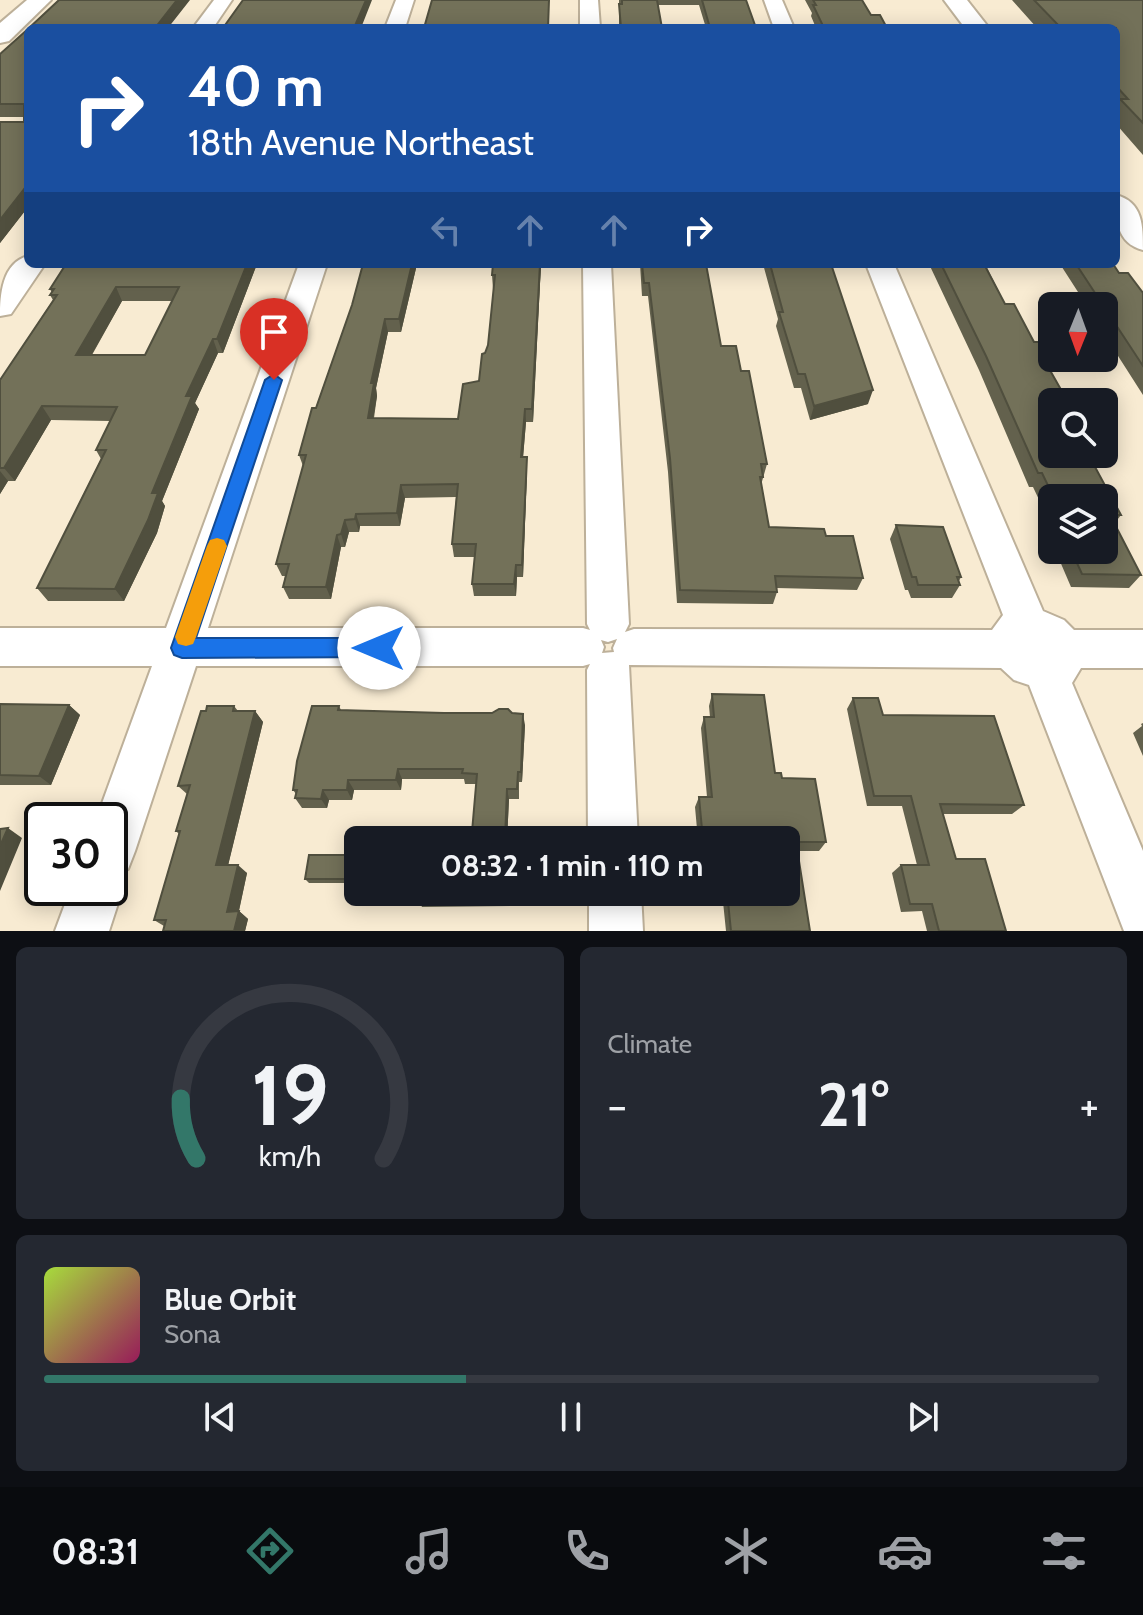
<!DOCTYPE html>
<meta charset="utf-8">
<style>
:root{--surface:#171b24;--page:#242831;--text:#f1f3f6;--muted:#9ea1a6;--line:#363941;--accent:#337769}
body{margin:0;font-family:Cabin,sans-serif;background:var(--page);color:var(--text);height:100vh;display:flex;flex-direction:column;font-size:30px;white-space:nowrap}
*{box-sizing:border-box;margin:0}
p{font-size:26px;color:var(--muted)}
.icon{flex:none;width:44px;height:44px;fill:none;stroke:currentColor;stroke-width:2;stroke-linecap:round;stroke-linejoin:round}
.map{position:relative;height:931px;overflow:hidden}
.side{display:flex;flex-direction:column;gap:16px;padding:16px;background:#0d0f14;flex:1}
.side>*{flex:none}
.hud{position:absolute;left:24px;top:24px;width:1096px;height:244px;border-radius:12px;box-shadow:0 4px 20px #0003;background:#1a4fa0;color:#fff;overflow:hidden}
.needle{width:52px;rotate:181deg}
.buttons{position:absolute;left:1038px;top:292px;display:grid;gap:16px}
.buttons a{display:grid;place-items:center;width:80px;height:80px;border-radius:12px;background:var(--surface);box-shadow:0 4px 20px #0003;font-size:40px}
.speed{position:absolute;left:24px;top:802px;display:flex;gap:16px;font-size:40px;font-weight:700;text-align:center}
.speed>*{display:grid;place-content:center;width:104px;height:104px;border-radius:50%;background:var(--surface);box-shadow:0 4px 20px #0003;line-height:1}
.speed .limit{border:4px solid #111;border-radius:12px;background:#fff;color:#111}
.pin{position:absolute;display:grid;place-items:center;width:68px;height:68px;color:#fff;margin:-82px -34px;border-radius:50% 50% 50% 0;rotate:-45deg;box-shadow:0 0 8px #0007}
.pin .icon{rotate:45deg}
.me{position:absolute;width:88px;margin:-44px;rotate:270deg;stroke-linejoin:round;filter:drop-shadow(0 0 6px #0008)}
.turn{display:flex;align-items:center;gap:28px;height:168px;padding:0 32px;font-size:36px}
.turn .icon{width:104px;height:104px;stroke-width:2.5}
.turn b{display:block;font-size:56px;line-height:68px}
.lanes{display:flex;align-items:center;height:76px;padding:0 32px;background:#0003;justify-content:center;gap:40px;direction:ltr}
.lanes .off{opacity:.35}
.big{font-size:60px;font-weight:700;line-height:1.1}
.side .card{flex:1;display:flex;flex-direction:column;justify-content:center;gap:12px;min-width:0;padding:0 28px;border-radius:12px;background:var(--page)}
.side .dial{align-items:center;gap:0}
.dial svg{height:208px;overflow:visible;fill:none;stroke:var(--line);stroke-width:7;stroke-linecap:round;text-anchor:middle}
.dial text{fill:var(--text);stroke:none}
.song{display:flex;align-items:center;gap:24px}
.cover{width:96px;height:96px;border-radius:12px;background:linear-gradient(135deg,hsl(80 70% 55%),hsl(330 70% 35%))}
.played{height:8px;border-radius:4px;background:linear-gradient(90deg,var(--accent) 40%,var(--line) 40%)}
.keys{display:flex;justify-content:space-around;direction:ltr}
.heat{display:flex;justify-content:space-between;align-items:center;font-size:44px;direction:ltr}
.side .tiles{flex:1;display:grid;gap:16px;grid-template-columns:1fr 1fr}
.card:last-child{grid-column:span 2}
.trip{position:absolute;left:344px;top:826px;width:456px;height:80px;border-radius:12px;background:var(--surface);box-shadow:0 4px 20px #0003;font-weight:700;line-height:80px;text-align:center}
.dock{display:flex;height:128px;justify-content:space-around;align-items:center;background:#090b0e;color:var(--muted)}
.dock .icon{width:56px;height:56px}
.dock .active{color:var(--accent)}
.dock b{font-size:36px;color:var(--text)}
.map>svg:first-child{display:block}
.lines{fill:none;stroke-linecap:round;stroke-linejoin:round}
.minor-casing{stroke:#bdb099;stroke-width:4}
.tertiary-casing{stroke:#bdb099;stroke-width:4}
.secondary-casing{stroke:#bdb099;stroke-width:4}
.minor{fill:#fff;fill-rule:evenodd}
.tertiary{fill:#fff;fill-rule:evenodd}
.secondary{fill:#fff;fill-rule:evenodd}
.wall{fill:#63614d;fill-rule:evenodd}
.shaded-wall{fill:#504f3e}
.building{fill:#737159;stroke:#504f3e;stroke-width:2;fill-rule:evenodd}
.route{fill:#1a73e8;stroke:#114b97;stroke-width:2}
.slow{fill:#f59e0b}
</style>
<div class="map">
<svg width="1143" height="931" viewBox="0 0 1143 931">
<rect width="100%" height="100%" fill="#f8ebd2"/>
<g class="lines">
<g class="minor-casing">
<path id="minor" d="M 214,0 L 232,0 L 213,28 L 193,28 Z
M 396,0 L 414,0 L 405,28 L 385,28 Z
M 580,0 L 598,0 L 600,28 L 580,28 Z
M 764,0 L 782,0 L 794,28 L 774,28 Z
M 28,256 L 28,264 L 45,264 L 11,314 L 0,316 C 0,295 2,263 28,256 Z
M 299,264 L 327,264 L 208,628 L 583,628 L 590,630 L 587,624 L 583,264 L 611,264 L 629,624 L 625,632 L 634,629 L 992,630 L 1003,615 L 866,264 L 894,264 L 1043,611 L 1064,620 L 1074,630 L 1143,630 L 1143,668 L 1081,668 L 1072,683 L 1143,851 L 1143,931 L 1124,931 L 1029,685 L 1014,680 L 1001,668 L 629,665 L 638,840 L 588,840 L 587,670 L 590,664 L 583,666 L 196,666 L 135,851 L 128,869 L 117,873 L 123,888 L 109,931 L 55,931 L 71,888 L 110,888 L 110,820 L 96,820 L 152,666 L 0,666 L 0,628 L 166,628 ZM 617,639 L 613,648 L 614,652 L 602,653 L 604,647 L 601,640 L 608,642 Z
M 589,892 L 641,892 L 643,931 L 589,931 Z"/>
</g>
<g class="tertiary-casing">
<path id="tertiary" d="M 27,0 L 51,0 L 9,41 L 0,43 L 0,23 Z"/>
</g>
<g class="secondary-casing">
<path id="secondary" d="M 944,0 L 967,0 L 989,28 L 965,28 Z
M 1116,195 C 1143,202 1143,226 1143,250 C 1116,243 1116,219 1116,195 Z"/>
</g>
<use href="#minor" class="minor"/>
<use href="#tertiary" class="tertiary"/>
<use href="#secondary" class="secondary"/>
</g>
<path class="wall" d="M 619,0 L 746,0 L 756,28 L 706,28 L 699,5 L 658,5 L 662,28 L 619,28 Z
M 805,0 L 862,0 L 871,15 L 887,28 L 816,28 L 811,16 L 812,13 Z
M 1012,0 L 1143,0 L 1143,155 L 1116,124 L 1116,28 L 1037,28 Z
M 28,29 L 28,207 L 0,243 L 0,122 L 24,122 L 24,117 L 0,117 L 0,54 Z
M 257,264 L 223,353 L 218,353 L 195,403 L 199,409 L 162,501 L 165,506 L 157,533 L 124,601 L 48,601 L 37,588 L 101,459 L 96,450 L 110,421 L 51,420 L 15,481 L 8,481 L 0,494 L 0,380 L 53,300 L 50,295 L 52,293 L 50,289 ZM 122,301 L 172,301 L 145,355 L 92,355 Z
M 363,264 L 417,264 L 401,332 L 388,332 L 376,388 L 377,396 L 374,418 L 458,419 L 479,381 L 488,345 L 494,289 L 493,289 L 492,275 L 541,264 L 533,422 L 526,422 L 523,457 L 527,470 L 523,577 L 517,577 L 516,596 L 474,596 L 472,584 L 475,557 L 454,557 L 452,544 L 456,497 L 405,498 L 400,526 L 360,526 L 359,532 L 349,532 L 345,547 L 341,547 L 331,599 L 289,599 L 283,587 L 285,576 L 282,576 L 276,564 L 303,466 L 299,455 L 352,305 Z
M 640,264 L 706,264 L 721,346 L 741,371 L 767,464 L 761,485 L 769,527 L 826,536 L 863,578 L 857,590 L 777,588 L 777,592 L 773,604 L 677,603 L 668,472 L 648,296 L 642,296 Z
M 763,264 L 831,264 L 868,404 L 810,420 L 801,388 L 794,388 L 776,326 L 778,319 Z
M 929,264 L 985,264 L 1005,304 L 1052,365 L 1050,369 L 1052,402 L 1121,515 L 1114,524 L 1141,575 L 1129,588 L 1071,587 L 1056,552 L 1057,550 L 1104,550 L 1104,498 L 1052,498 L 1052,527 L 1033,487 L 1029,487 L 979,370 Z
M 1060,264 L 1113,264 L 1119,273 L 1143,293 L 1143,395 L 1104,334 L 1104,306 L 1087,306 Z
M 896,525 L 961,577 L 959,581 L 960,585 L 952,598 L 911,598 L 908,590 L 905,590 L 890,539 Z
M 712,694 L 775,773 L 782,778 L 826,842 L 819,851 L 797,851 L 810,931 L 726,931 L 722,892 L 786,892 L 786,840 L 698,840 L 695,807 L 699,797 L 707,797 L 701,728 L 704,717 L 710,717 L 709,706 Z
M 853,698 L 1024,805 L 1012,814 L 943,814 L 956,859 L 1006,931 L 927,931 L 922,911 L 901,912 L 892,873 L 901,865 L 917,865 L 902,806 L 867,806 L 847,709 Z
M 0,704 L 69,705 L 80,715 L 51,785 L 0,785 Z
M 234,706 L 238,711 L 255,711 L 263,722 L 228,865 L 247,873 L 239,911 L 248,919 L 245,931 L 163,931 L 164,926 L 154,920 L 179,834 L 176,831 L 187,794 L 178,786 L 206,711 Z
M 339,706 L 341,710 L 525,725 L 522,782 L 519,782 L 519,799 L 509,799 L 507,840 L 424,840 L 472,832 L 476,784 L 465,784 L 464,779 L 402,779 L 401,790 L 354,790 L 352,800 L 329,800 L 327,808 L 302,808 L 295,798 L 296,794 L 293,790 Z
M 1143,723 L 1143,756 L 1133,733 L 1142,726 L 1141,724 Z
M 352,859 L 349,883 L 309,883 L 305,879 Z
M 516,892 L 516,906 L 422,907 L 418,899 Z"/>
<path class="shaded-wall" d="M 177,0 L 190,0 L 168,28 L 155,28 Z
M 366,0 L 372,0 L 361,28 L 354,28 Z
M 28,184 L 28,207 L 0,243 L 0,220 Z
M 247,264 L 257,264 L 223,353 L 217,339 Z
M 412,264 L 417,264 L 401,332 L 399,319 Z
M 540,264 L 541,264 L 533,422 L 532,409 Z
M 116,287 L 122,301 L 84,368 L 76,355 Z
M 385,319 L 388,332 L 376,388 L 377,396 L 371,431 L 368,418 L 371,383 Z
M 213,339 L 218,353 L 195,403 L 199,409 L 162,501 L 165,506 L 157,533 L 124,601 L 115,589 L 152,493 L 186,396 Z
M 873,390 L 868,404 L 810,420 L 814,406 Z
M 42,406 L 51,420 L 15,481 L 4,468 Z
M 525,409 L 526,422 L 522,470 L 521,457 Z
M 527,457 L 527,470 L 523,577 L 522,565 Z
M 0,471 L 8,481 L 0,494 Z
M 401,485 L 405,498 L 400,526 L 397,513 Z
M 356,514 L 360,526 L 359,532 L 355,519 Z
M 345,520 L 349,532 L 345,547 L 341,534 Z
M 337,535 L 341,547 L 331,599 L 326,587 Z
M 516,565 L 517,577 L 516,596 L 514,584 Z
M 69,705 L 80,715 L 51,785 L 39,776 Z
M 255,711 L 263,722 L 226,874 L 216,865 Z
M 523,714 L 525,725 L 522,782 L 521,772 Z
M 398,769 L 402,779 L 401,790 L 396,780 Z
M 348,780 L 354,790 L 352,800 L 347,790 Z
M 507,789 L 509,799 L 507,840 L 505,840 Z
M 323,790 L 329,800 L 327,808 L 321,799 Z
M 8,828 L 22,838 L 0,891 L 0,846 Z
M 349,855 L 352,859 L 349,883 L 346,879 Z
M 238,865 L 247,873 L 237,919 L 227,912 Z
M 239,911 L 248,919 L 245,931 L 234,931 Z"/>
<path class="building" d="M 59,0 L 177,0 L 155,28 L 29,28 Z
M 243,0 L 366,0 L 354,28 L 223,28 Z
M 432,0 L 549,0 L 548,28 L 424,28 Z
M 622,0 L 657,0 L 662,28 L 621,28 L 619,4 L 622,4 Z
M 702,0 L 746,0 L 756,28 L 710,28 Z
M 813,0 L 862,0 L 871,15 L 880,15 L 887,28 L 824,28 L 813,5 L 816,5 Z
M 1034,0 L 1143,0 L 1143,123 L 1120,99 L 1128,99 L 1116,86 L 1116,28 L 1061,28 Z
M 28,29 L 28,184 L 0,220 L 0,122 L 24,122 L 24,104 L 0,104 L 0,54 Z
M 66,264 L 247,264 L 217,339 L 213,339 L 186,396 L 192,396 L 152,493 L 158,493 L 148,520 L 115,589 L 37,588 L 106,450 L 96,450 L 117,407 L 42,406 L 4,468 L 0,468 L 0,380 L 57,295 L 50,295 L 54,289 L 50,289 ZM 116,287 L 179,287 L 145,355 L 76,355 Z
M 363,264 L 412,264 L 399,319 L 385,319 L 371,383 L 374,383 L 368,418 L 458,419 L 463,384 L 479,381 L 482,354 L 485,353 L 488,345 L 495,275 L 492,275 L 493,264 L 540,264 L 532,409 L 525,409 L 521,457 L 527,457 L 522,565 L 516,565 L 514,584 L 472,584 L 476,544 L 452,544 L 458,484 L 401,485 L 397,513 L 356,514 L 355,519 L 345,520 L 341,534 L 337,535 L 326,587 L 283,587 L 289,564 L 276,564 L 306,455 L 299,455 L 312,408 L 316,408 L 352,305 Z
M 642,264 L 706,264 L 721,346 L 736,346 L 741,371 L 749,371 L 767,464 L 761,464 L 763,477 L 760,477 L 769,527 L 824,529 L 826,536 L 853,536 L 863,578 L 775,576 L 777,592 L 680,590 L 670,458 L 649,283 L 644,283 Z
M 770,264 L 831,264 L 873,390 L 814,406 L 805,374 L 798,374 L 779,312 L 783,312 Z
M 941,264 L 984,264 L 1005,304 L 1014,304 L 1034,342 L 1039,342 L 1052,365 L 1047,365 L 1068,402 L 1052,402 L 1052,454 L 1088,454 L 1121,515 L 1110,515 L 1141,575 L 1082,574 L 1071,550 L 1104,550 L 1104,498 L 1054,498 L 1042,473 L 1038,473 L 986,356 Z
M 1076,264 L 1113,264 L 1119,273 L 1128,273 L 1143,293 L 1143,366 Z
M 896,525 L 943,527 L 961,577 L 957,577 L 960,585 L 918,585 L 916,577 L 912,577 Z
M 712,694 L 764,695 L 775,773 L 781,773 L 782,778 L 815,779 L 826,842 L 796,842 L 810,931 L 731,931 L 727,892 L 786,892 L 786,840 L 703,840 L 699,797 L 712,797 L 704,717 L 714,717 Z
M 853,698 L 878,698 L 883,715 L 994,716 L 1024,805 L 940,804 L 956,859 L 985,859 L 1006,931 L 939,931 L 932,904 L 910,904 L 901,865 L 929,865 L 911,796 L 874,796 Z
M 0,704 L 69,705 L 39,776 L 0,775 Z
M 207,706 L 234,706 L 233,711 L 255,711 L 216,865 L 238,865 L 227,912 L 239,911 L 234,931 L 163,931 L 166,920 L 154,920 L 180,831 L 176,831 L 190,785 L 178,786 L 201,711 L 206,711 Z
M 312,706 L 339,706 L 338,710 L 444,713 L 492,713 L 499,709 L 508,709 L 512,713 L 523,714 L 521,772 L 518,772 L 517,789 L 507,789 L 505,840 L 424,840 L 425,832 L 472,832 L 477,774 L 462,773 L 463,769 L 398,769 L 396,780 L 348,780 L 347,790 L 323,790 L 321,799 L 295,798 L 297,790 L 293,790 L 297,761 Z
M 8,828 L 0,846 L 0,829 Z
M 309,855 L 349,855 L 346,879 L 305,879 Z
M 419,892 L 514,892 L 514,898 L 418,899 Z"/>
<path class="route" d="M 274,374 L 282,380 L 196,638 L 379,638 L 386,641 L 389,648 L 386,654 L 379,657 L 182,658 L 174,655 L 171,648 L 265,380 Z"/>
<path class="slow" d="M 217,538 L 224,540 L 227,546 L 196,637 L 193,644 L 186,646 L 178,644 L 175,637 L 207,546 L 210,540 Z"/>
</svg>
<div class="buttons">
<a><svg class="needle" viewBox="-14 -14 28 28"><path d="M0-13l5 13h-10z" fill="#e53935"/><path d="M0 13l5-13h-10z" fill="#9ea1a6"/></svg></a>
<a><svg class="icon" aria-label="search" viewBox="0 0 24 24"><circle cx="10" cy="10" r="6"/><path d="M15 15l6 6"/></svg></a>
<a><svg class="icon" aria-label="layers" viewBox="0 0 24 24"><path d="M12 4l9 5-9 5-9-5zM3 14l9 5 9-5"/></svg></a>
</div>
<div class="speed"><div class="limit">30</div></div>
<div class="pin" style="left:274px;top:380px;background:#d93025"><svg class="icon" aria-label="arrive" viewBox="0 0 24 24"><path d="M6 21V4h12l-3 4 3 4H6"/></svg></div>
<svg class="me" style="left:379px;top:648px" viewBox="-20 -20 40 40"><circle r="19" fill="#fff"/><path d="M0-13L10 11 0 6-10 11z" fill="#1a73e8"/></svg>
<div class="trip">08:32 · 1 min · 110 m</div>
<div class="hud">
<div class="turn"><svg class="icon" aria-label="right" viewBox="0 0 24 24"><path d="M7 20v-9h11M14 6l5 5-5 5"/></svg><div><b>40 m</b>18th Avenue Northeast</div></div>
<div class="lanes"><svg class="icon off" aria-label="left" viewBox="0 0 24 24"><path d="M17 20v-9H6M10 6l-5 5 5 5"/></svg><svg class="icon off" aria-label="ahead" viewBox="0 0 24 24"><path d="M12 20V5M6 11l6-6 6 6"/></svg><svg class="icon off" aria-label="ahead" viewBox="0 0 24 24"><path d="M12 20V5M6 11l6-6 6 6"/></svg><svg class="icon" aria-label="right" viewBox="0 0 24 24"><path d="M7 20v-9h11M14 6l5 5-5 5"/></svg></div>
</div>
</div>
<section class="side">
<div class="tiles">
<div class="card dial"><svg viewBox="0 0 100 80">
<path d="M14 69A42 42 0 1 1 86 69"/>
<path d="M14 69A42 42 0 0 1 8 46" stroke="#337769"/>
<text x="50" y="56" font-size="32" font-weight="700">19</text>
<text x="50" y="72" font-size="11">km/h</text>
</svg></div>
<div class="card"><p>Climate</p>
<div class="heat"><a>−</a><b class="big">21°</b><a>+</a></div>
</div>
<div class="card">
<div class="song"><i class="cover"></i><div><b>Blue Orbit</b><p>Sona</p></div></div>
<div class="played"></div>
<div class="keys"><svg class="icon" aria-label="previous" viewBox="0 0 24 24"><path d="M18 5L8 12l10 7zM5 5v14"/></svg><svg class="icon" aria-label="pause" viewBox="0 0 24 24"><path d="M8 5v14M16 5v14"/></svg><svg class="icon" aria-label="next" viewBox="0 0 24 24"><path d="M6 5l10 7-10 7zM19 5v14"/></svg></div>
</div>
</div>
</section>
<nav class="dock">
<b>08:31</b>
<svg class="icon active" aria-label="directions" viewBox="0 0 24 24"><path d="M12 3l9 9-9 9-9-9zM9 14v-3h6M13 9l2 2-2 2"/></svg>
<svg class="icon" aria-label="music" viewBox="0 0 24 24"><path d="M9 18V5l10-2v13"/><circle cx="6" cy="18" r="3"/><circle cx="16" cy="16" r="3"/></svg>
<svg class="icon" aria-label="phone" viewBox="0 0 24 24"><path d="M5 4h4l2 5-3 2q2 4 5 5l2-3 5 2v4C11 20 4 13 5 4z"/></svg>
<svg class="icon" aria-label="climate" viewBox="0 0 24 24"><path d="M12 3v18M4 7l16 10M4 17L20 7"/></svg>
<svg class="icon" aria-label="car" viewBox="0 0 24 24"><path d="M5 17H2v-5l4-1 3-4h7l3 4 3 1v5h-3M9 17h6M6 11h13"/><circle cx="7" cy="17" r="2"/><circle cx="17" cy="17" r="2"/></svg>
<svg class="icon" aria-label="filters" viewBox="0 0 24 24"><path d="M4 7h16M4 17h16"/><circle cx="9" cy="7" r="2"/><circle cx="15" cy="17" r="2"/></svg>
</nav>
